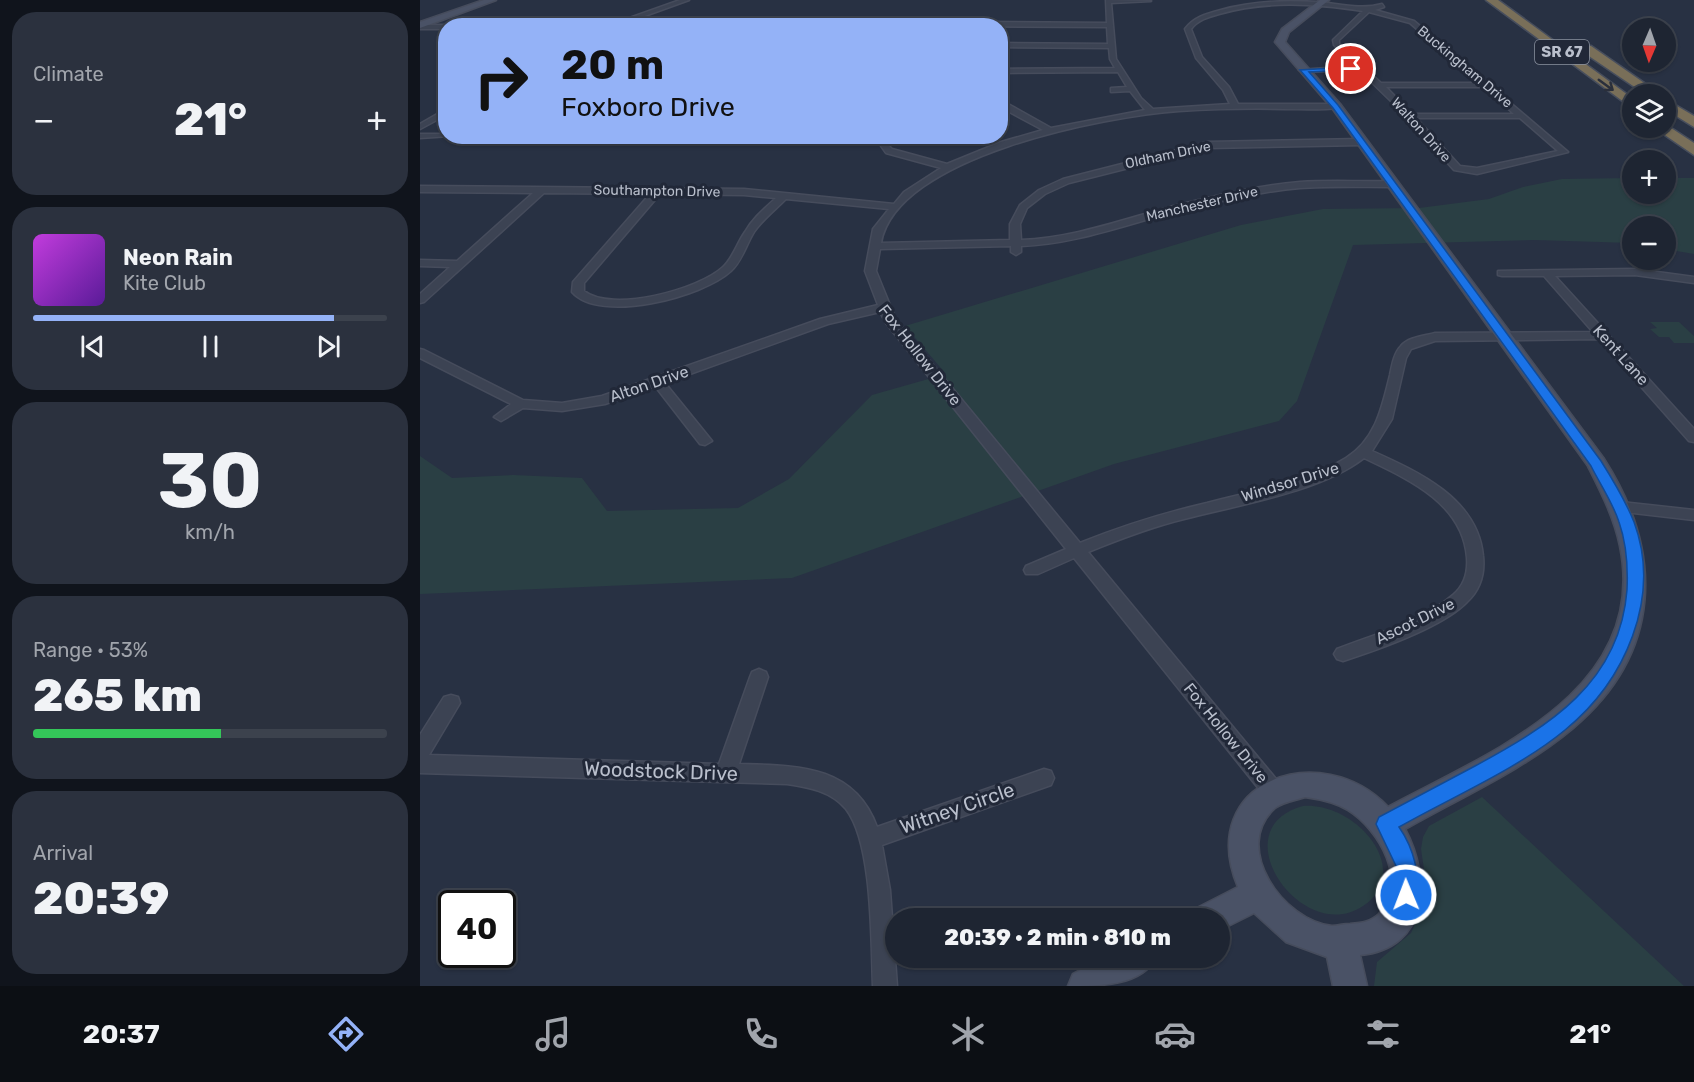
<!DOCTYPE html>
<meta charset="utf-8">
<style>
:root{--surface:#1e2532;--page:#2b313e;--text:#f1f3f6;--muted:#a1a5ac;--line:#3c424d;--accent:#94b2f7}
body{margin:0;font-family:Rubik,sans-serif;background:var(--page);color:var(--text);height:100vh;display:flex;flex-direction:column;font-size:22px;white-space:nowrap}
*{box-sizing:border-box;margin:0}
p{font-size:20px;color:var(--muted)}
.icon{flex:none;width:33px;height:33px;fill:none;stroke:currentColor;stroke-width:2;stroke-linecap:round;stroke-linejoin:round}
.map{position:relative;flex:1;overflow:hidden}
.panel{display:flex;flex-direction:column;gap:12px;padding:12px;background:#10141c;width:420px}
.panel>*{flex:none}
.banner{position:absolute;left:18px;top:18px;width:570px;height:126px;border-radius:24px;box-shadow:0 2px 4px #0004,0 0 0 2px var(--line);background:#94b2f7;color:#111;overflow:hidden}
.needle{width:39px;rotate:182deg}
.tools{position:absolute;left:1202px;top:18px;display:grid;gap:12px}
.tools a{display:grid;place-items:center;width:54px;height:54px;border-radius:50%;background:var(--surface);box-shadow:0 2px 4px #0004,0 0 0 2px var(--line);font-size:30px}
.speed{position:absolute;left:18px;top:890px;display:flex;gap:12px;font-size:30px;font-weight:700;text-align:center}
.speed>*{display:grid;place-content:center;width:78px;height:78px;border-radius:50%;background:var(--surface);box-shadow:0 2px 4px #0004,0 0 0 2px var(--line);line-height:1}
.speed .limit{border:3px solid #111;border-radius:9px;background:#fff;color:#111}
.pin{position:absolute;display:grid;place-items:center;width:51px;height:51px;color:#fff;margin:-26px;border:3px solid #fff;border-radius:50%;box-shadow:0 2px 6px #0007}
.me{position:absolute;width:66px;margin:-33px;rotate:359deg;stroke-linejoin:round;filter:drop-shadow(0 0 4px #0008)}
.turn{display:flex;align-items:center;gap:21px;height:126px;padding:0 24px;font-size:27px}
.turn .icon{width:78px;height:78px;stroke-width:2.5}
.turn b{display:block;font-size:42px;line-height:51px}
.big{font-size:45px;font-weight:800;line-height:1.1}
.panel .tile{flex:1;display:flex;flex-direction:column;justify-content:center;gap:9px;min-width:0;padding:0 21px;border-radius:24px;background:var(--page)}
.panel .dial{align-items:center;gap:0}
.dial b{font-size:78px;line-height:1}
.song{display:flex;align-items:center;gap:18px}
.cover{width:72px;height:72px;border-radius:9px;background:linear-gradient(135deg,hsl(290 70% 55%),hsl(270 70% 35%))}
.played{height:6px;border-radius:3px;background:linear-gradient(90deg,var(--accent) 85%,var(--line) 85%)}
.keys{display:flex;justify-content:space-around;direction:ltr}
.heat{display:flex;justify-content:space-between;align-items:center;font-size:33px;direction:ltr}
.charge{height:9px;border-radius:4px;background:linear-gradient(90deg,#34c759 53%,var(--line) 0)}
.trip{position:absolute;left:465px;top:908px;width:345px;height:60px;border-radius:30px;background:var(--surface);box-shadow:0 2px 4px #0004,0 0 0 2px var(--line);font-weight:800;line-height:60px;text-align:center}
.tabs{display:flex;height:96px;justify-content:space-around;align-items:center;background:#0c0f14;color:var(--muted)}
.tabs .icon{width:42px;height:42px}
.tabs .current{color:var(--accent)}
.tabs b{font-size:27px;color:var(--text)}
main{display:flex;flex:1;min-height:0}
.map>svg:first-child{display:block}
.green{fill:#2a3f44}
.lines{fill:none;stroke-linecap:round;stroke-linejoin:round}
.street-casing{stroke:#464c5c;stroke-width:3}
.secondary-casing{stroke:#464c5c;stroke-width:3}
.highway-casing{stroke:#474e5d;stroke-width:3}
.street{fill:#3c4353;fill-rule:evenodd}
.secondary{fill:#4a5266;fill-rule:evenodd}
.highway{fill:#796f59;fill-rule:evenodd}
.oneway{stroke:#2a2f3b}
.route{fill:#1a73e8;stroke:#114b97;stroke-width:1.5}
.labels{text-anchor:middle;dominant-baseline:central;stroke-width:6;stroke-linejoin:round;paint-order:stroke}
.far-street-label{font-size:14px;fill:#b9bfcc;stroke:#212838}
.shield{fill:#212838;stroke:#8b92a0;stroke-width:1.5}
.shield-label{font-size:15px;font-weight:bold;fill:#b9bfcc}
.street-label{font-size:16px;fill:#b9bfcc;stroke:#212838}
.near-street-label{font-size:20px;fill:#b9bfcc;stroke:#212838}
</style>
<main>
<section class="panel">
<div class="tile"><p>Climate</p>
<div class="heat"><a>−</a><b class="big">21°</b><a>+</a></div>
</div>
<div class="tile">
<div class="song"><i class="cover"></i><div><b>Neon Rain</b><p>Kite Club</p></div></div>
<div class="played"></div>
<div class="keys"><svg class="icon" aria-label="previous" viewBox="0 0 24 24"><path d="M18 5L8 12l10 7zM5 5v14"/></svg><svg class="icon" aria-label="pause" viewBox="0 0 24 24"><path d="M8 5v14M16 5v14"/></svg><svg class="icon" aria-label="next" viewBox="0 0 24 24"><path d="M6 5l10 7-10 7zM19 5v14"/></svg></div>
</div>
<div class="tile dial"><b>30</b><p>km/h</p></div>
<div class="tile"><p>Range · 53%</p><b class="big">265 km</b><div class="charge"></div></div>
<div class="tile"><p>Arrival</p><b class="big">20:39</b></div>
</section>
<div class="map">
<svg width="1274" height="986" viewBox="0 0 1274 986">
<rect width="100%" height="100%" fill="#283143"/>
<path class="green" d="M 1212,178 L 1212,194 L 1245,194 L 1245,178 L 1274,178 L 1274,254 L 1245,249 L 1245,226 L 1212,226 L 1212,243 L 1115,240 L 933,245 L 877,401 L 859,421 L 694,464 L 372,578 L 0,594 L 0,456 L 32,478 L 93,475 L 162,478 L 187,511 L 318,508 L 369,479 L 452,395 L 526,374 L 485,326 L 821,225 L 903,209 L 999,208 L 1069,199 L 1103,187 L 1142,179 Z
M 1230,322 L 1259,322 L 1274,336 L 1274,343 L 1254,343 L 1249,337 L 1239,337 L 1230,329 L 1237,328 Z
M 1062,797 L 1264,986 L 954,986 L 957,962 L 991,933 L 1002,909 L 1006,883 L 1001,849 L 1003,837 L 1009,826 Z
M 883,806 C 937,802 995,872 943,906 C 883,947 799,829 883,806 Z"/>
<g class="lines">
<g class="street-casing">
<path id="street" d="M 260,0 L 269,0 L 197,26 L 187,26 Z
M 686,0 L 731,1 L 691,3 L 696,59 L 721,98 L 733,109 L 810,104 L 803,90 L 776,58 L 765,29 C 774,17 786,14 801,10 C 833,1 864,0 898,2 C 920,4 941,10 962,4 L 964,7 L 955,10 L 994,21 L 1148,152 L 1057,174 L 1034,170 L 973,103 L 939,70 L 883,72 L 879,70 L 935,66 L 914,45 L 913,40 L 943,11 C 895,4 847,0 799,14 C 788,17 778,20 771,29 L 782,57 L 809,87 L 818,104 L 916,104 L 919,108 C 901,110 882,109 864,109 C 829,108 794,109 759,111 C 686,116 476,156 461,243 L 590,240 L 590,224 L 600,205 L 619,190 L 643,179 L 788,142 L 942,139 L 946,142 L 942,145 L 788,148 L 649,183 L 625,194 L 607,208 L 600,224 L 601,240 C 657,238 708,217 762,204 C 800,195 841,185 880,182 C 910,180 941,182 972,181 L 977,184 L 972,187 C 941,187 910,186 880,188 C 842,191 804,201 767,209 C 711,222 659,244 601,246 L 601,252 L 596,255 L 591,252 L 591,246 L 460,249 L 456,271 L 476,320 L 660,543 C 702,526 744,513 787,503 C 832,491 886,483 926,458 C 956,439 962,407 970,375 C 972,365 974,353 981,346 C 988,337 1005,336 1015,333 L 1173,332 L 1124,276 L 1082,276 L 1078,275 L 1078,271 L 1215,269 L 1274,277 L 1274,283 L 1215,275 L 1135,276 L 1274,429 L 1274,442 L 1269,441 L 1179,339 L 1015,341 L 991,349 L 986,358 L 972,419 L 952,451 C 999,472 1058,499 1063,556 C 1065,574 1060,590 1047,602 C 1023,627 957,650 923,661 L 917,659 L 914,654 L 917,649 C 955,634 1002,622 1033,595 C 1045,585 1048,572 1047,558 C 1043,503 988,479 944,458 C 900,492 818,505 764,519 C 731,527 700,539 668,552 L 861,785 L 864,792 L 861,799 L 854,802 L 847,799 L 654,558 L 618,574 L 606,574 L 604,570 L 606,566 L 646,549 L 466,323 L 460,312 L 408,324 L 245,383 L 292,441 L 285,445 L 280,444 L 235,386 L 185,404 L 142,411 L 103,408 L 81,421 L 74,417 L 91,404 L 0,358 L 0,349 L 4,350 L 103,400 L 142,403 L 182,396 L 400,319 L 458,305 L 445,271 L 453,229 L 469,209 L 366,199 C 355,210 343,219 334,232 C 326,245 322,261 311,271 C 283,297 180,324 152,292 L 153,282 L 230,194 L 124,193 L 4,302 L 0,303 L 0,294 L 30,267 L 0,266 L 0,260 L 37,261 L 113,193 L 0,192 L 0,186 L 324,189 L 474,204 L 484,192 L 521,168 L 466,153 L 461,146 L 464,136 L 472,136 L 469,146 L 472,149 L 527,164 L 581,142 L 623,130 L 582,108 L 582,104 L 588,104 L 631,128 L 725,110 L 710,91 L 691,92 L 691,88 L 707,87 L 698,72 L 580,73 L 580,69 L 695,68 L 690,59 L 689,48 L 580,47 L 580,43 L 688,44 L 687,27 L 386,25 L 405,21 L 687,23 ZM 949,12 L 990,23 L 1059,83 L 961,83 L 919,44 L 919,40 ZM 966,87 L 1064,87 L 1094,114 L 992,114 ZM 996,118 L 1100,118 L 1138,151 L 1057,168 L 1040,166 ZM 240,194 L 324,195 L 356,198 C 344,209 333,218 325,232 C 317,243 313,258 303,267 C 278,290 192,313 164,291 L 164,283 Z
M 0,25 L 26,25 L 27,26 L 26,29 L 0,29 Z
M 26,109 L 26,115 L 0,129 L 0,124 Z
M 0,134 L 26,134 L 26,136 L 30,136 L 0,138 Z
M 64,136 L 339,138 L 364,136 L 339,142 L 68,138 Z
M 1201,502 L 1274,510 L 1274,520 L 1196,511 L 1193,507 Z
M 339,669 L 346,672 L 348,677 L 319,764 C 376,766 434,764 457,827 L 624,769 L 631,771 L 634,778 L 631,785 L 462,845 L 470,890 L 477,986 L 453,986 C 451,941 453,844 426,809 C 411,791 388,787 367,784 L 0,773 L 0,735 L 24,697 L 31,695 L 38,697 L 40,703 L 9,755 L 299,764 L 330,677 L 332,672 Z"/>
</g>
<g class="secondary-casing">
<path id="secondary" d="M 64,0 L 76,0 L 0,28 L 0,22 Z
M 900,0 L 909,0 L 869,32 L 865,42 L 920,104 L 1184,459 C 1244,553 1242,653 1153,728 C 1103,770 1041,797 985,829 C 1011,878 1010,948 940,955 L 947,986 L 913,986 L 907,957 L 866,942 L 834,913 L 800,930 L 800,918 L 774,918 L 779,907 L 818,887 C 774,780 902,737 968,807 C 1070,752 1230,691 1200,546 C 1194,517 1181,492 1168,466 L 912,108 L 855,42 L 862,29 ZM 885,797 C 900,799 915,802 928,810 C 960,830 989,882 959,914 C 951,922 941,923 930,924 C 924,924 917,926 912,926 C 863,921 811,847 855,808 C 862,802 876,800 885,797 Z
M 685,957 L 736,957 C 722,986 679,986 648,986 L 653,974 Z"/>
</g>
<g class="highway-casing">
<path id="highway" d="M 1066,0 L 1078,0 L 1212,98 L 1212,108 Z
M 1163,46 L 1171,46 L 1240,94 L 1225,94 L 1163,52 Z
M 1245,99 L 1274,116 L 1274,127 L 1245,109 Z
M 1245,124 L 1274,143 L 1274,155 L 1239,131 L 1237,128 L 1245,128 Z"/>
</g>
<use href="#street" class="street"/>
<use href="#secondary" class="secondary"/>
<use href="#highway" class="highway"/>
</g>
<defs><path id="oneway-shaft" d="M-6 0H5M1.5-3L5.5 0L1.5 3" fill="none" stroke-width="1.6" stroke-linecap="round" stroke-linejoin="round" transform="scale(1.5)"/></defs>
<use class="oneway" href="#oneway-shaft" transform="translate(1186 85) rotate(36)"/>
<path class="route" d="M 931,67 L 933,70 L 889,72 L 918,105 L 1181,461 C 1193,480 1206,502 1214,522 C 1242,598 1205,681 1145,730 C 1099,768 1032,797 979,827 C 993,847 1003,879 994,902 L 986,905 L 979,902 L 976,895 L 976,866 L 956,824 L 959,817 C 991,800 1023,783 1055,766 C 1129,726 1200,683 1207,590 C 1208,569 1206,542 1199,522 C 1193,503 1180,484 1171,466 L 913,108 L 880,70 Z"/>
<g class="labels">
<g class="far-street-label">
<text transform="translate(1045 67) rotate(40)">Buckingham Drive</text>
<text transform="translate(1001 130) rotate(48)">Walton Drive</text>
<text transform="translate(748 155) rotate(-12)">Oldham Drive</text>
<text transform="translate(237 191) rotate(1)">Southampton Drive</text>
<text transform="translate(782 204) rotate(-13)">Manchester Drive</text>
</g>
<rect class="shield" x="1115" y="40" width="54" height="24" rx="4.5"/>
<g class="shield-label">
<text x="1142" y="52">SR 67</text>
</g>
<g class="street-label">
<text transform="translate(500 355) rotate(52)">Fox Hollow Drive</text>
<text transform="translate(1201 355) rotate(48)">Kent Lane</text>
<text transform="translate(229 384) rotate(-19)">Alton Drive</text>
<text transform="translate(870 482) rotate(-17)">Windsor Drive</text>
<text transform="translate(995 621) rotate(-26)">Ascot Drive</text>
<text transform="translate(806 733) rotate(51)">Fox Hollow Drive</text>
</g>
<g class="near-street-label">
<text transform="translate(241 771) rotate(2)">Woodstock Drive</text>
<text transform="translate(537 808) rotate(-19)">Witney Circle</text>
</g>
</g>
</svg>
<div class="tools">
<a><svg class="needle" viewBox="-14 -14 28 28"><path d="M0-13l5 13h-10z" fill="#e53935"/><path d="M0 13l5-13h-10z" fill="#a1a5ac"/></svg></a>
<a><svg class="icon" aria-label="layers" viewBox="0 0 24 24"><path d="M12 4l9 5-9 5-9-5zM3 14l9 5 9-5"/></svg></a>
<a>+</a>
<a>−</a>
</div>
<div class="speed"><div class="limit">40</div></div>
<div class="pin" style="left:931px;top:69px;background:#d93025"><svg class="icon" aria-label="arrive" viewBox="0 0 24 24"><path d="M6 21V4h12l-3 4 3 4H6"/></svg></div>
<svg class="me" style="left:986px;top:895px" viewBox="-20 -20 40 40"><circle r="17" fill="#1a73e8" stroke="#fff" stroke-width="3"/><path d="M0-11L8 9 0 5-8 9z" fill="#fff"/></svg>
<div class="trip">20:39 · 2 min · 810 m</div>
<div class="banner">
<div class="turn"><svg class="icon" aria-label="right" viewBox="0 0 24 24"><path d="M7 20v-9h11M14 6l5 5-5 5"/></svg><div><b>20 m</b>Foxboro Drive</div></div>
</div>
</div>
</main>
<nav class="tabs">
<b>20:37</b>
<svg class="icon current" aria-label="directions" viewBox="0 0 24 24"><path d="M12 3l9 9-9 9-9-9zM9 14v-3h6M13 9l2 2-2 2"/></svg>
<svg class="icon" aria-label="music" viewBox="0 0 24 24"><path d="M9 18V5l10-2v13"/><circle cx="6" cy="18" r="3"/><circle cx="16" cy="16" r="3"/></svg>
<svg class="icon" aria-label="phone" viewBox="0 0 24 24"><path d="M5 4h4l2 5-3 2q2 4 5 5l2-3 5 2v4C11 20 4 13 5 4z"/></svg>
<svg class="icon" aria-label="climate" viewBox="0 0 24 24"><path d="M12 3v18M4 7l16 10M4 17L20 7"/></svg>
<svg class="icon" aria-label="car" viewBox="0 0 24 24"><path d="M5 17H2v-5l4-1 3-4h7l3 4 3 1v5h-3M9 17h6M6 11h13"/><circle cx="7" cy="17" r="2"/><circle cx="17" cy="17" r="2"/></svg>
<svg class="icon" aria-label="filters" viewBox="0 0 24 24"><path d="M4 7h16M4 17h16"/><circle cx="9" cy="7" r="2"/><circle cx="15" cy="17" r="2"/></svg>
<b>21°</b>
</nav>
